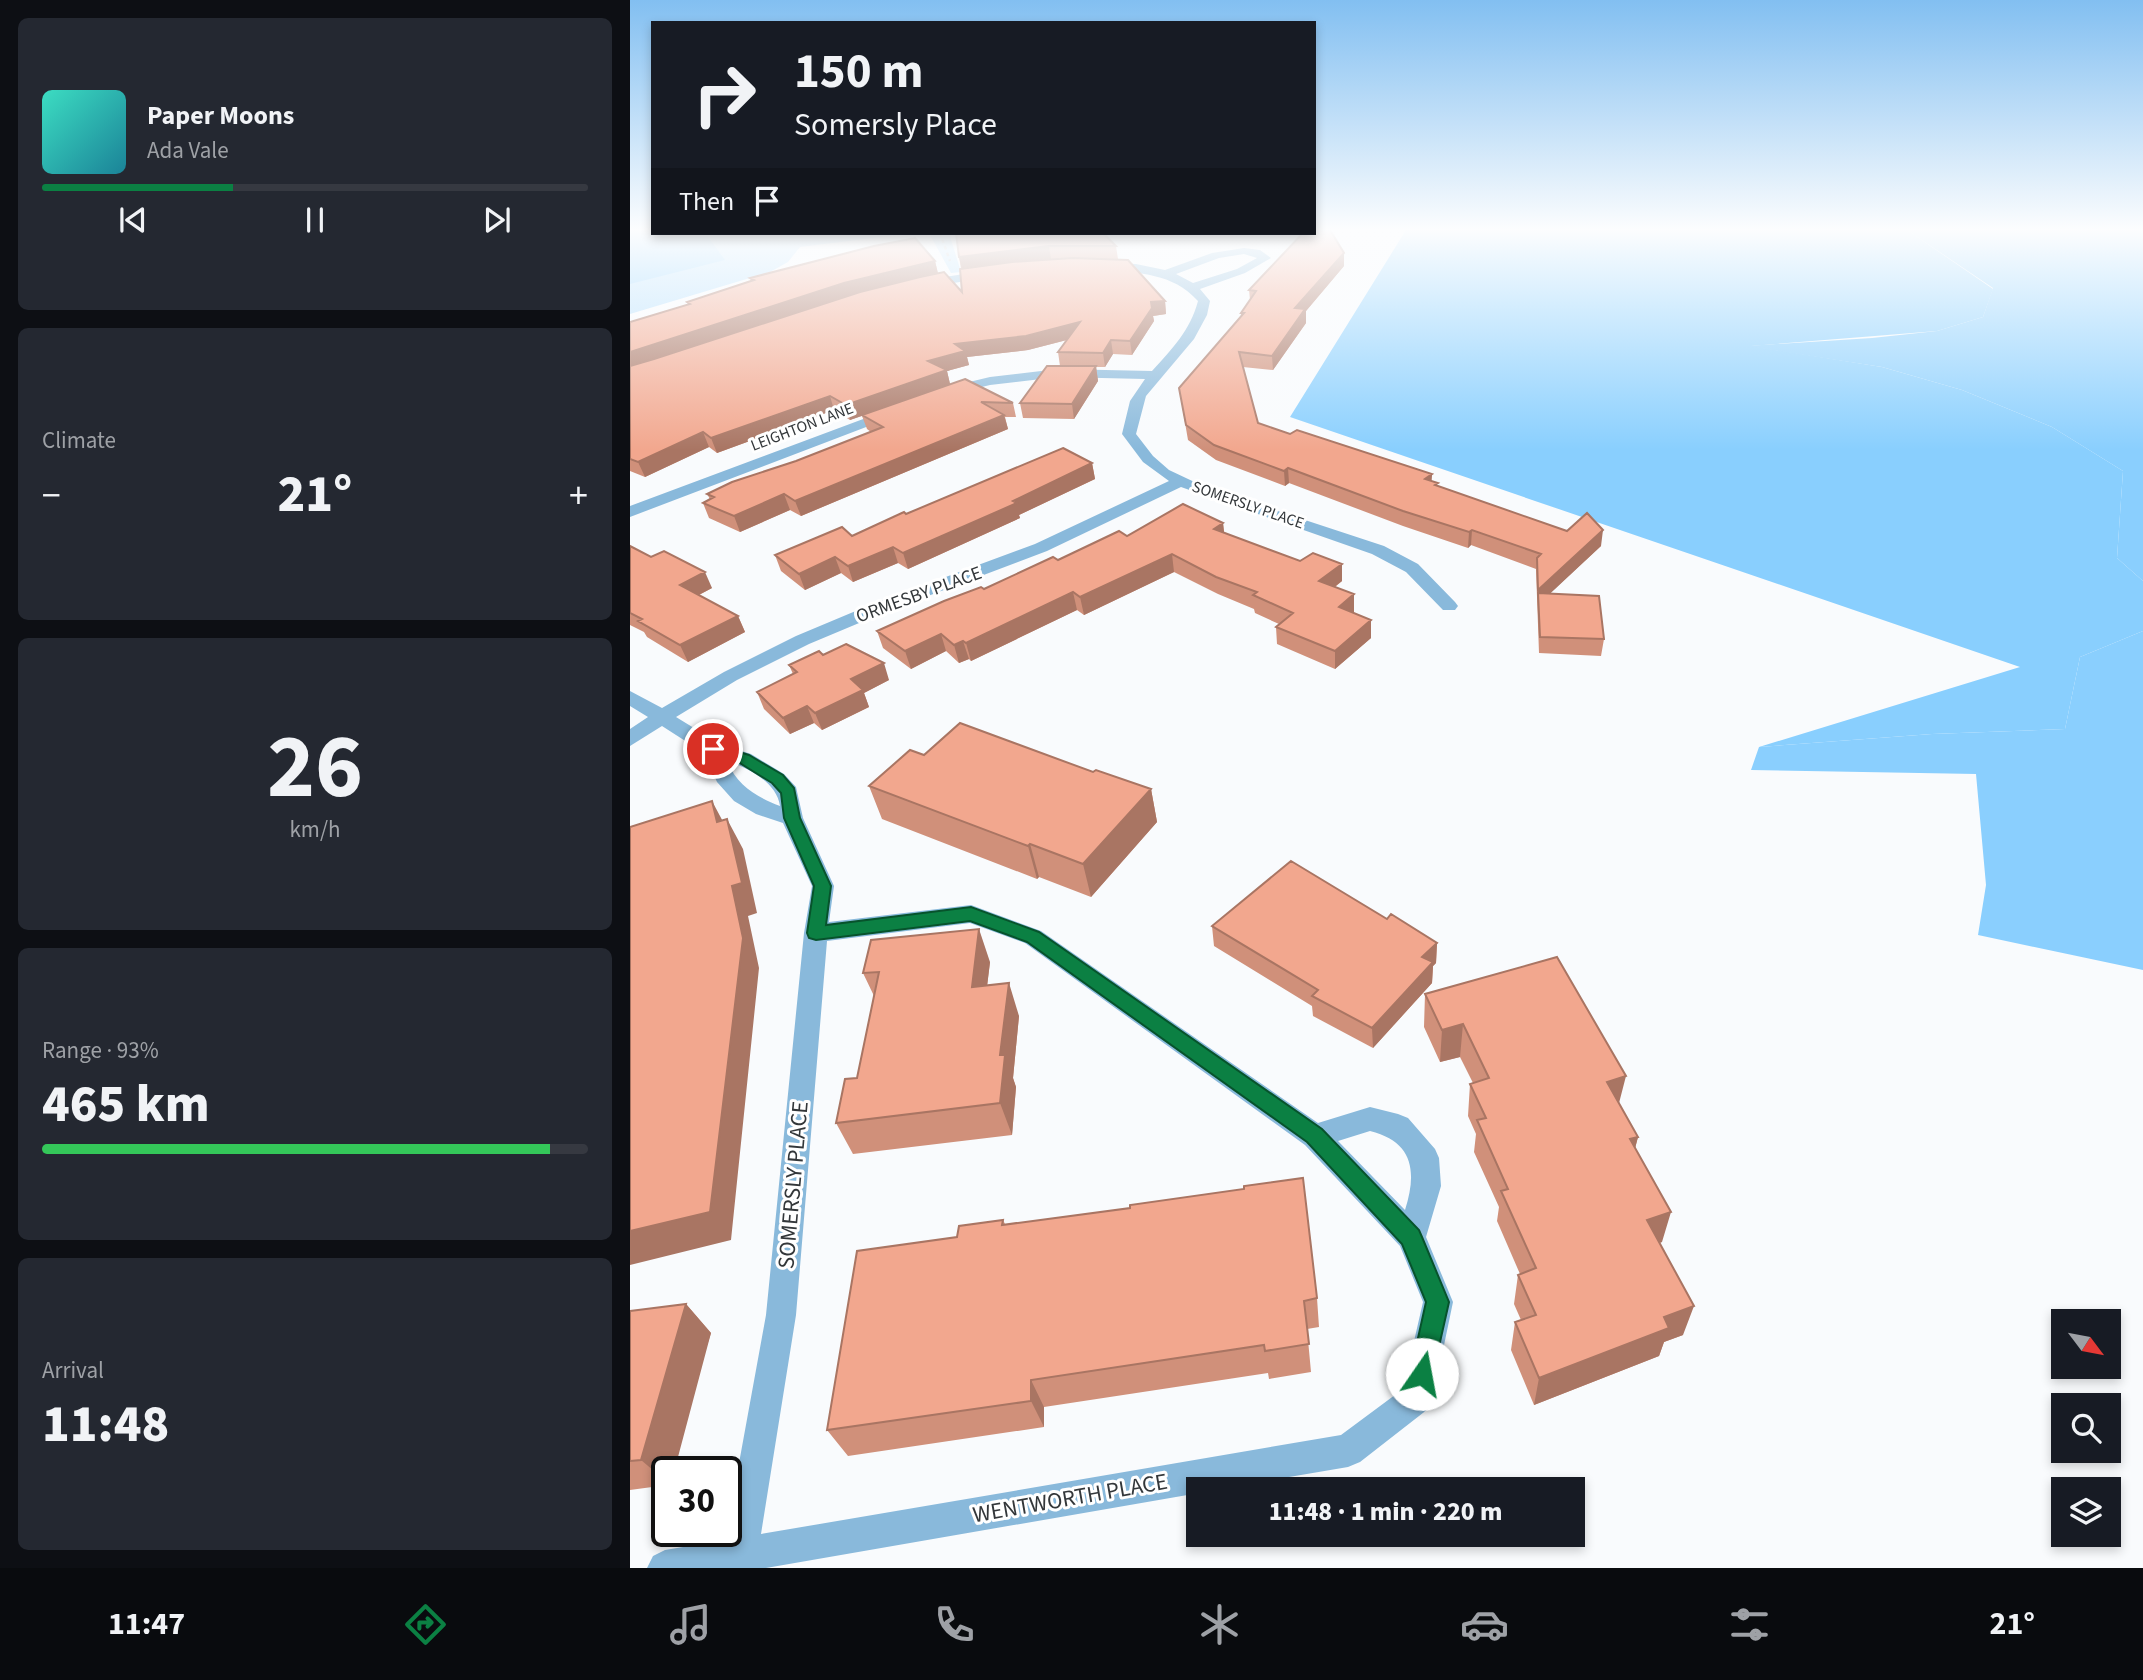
<!DOCTYPE html>
<meta charset="utf-8">
<style>
:root{--surface:#171b24;--page:#242831;--text:#f1f3f6;--muted:#9ea1a6;--line:#363941;--accent:#0b8043}
body{margin:0;font-family:"Source Sans 3",sans-serif;background:var(--page);color:var(--text);height:100vh;display:flex;flex-direction:column;font-size:26px;white-space:nowrap}
*{box-sizing:border-box;margin:0}
p{font-size:23px;color:var(--muted)}
.icon{flex:none;width:38px;height:38px;fill:none;stroke:currentColor;stroke-width:2;stroke-linecap:round;stroke-linejoin:round}
.map{position:relative;flex:1;overflow:hidden}
.sheet{display:flex;flex-direction:column;gap:18px;padding:18px;background:#0d0f14;width:630px}
.sheet>*{flex:none}
.top-card{position:absolute;left:21px;top:21px;width:665px;height:214px;border-radius:0px;box-shadow:0 4px 10px #0003;background:#171b24;color:var(--text);overflow:hidden}
.needle{width:46px;rotate:122deg}
.fabs{position:absolute;left:1421px;top:1309px;display:grid;gap:14px}
.fabs a{display:grid;place-items:center;width:70px;height:70px;border-radius:0px;background:var(--surface);box-shadow:0 4px 10px #0003;font-size:35px}
.speed{position:absolute;left:21px;top:1456px;display:flex;gap:14px;font-size:35px;font-weight:700;text-align:center}
.speed>*{display:grid;place-content:center;width:91px;height:91px;border-radius:50%;background:var(--surface);box-shadow:0 4px 10px #0003;line-height:1}
.speed .limit{border:4px solid #111;border-radius:10px;background:#fff;color:#111}
.pin{position:absolute;display:grid;place-items:center;width:60px;height:60px;color:#fff;margin:-30px;border:4px solid #fff;border-radius:50%;box-shadow:0 2px 7px #0007}
.me{position:absolute;width:77px;margin:-38px;rotate:12deg;stroke-linejoin:round;filter:drop-shadow(0 0 5px #0008)}
.turn{display:flex;align-items:center;gap:24px;height:147px;padding:0 28px;font-size:32px}
.turn .icon{width:91px;height:91px;stroke-width:2.5}
.turn b{display:block;font-size:49px;line-height:60px}
.then{display:flex;align-items:center;height:66px;padding:0 28px;background:#0003;gap:14px;font-size:26px}
.big{font-size:52px;font-weight:800;line-height:1.1}
.sheet .tile{flex:1;display:flex;flex-direction:column;justify-content:center;gap:10px;min-width:0;padding:0 24px;border-radius:10px;background:var(--page)}
.sheet .dial{align-items:center;gap:0}
.dial b{font-size:91px;line-height:1}
.song{display:flex;align-items:center;gap:21px}
.cover{width:84px;height:84px;border-radius:10px;background:linear-gradient(135deg,hsl(170 70% 55%),hsl(190 70% 35%))}
.played{height:7px;border-radius:4px;background:linear-gradient(90deg,var(--accent) 35%,var(--line) 35%)}
.keys{display:flex;justify-content:space-around;direction:ltr}
.heat{display:flex;justify-content:space-between;align-items:center;font-size:38px;direction:ltr}
.charge{height:10px;border-radius:5px;background:linear-gradient(90deg,#34c759 93%,var(--line) 0)}
.trip{position:absolute;left:556px;top:1477px;width:399px;height:70px;border-radius:0px;background:var(--surface);box-shadow:0 4px 10px #0003;font-weight:800;line-height:70px;text-align:center}
.menu{display:flex;height:112px;justify-content:space-around;align-items:center;background:#090b0e;color:var(--muted)}
.menu .icon{width:49px;height:49px}
.menu .current{color:var(--accent)}
.menu b{font-size:32px;color:var(--text)}
main{display:flex;flex:1;min-height:0}
.map>svg:first-child{display:block}
.green{fill:#b1defd}
.forest{fill:#89cffe}
.water{fill:#8acffe}
.lines{fill:none;stroke-linecap:round;stroke-linejoin:round}
.path{stroke:#babdbf;stroke-width:2.5;stroke-dasharray:3.5 3.5;stroke-linecap:butt}
.minor{fill:#89b9db;fill-rule:evenodd}
.wall{fill:#d0907a}
.shaded-wall{fill:#a97563}
.building{fill:#f2a78e;stroke:#a97563;stroke-width:2}
.route{fill:#0b8043;stroke:#07532c;stroke-width:2}
.labels{text-anchor:middle;dominant-baseline:central;stroke-width:6;stroke-linejoin:round;paint-order:stroke}
.far-street-label{font-size:16px;fill:#33373a;stroke:#fff}
.street-label{font-size:19px;fill:#33373a;stroke:#fff}
.near-street-label{font-size:23px;fill:#33373a;stroke:#fff}
</style>
<main>
<section class="sheet">
<div class="tile">
<div class="song"><i class="cover"></i><div><b>Paper Moons</b><p>Ada Vale</p></div></div>
<div class="played"></div>
<div class="keys"><svg class="icon" aria-label="previous" viewBox="0 0 24 24"><path d="M18 5L8 12l10 7zM5 5v14"/></svg><svg class="icon" aria-label="pause" viewBox="0 0 24 24"><path d="M8 5v14M16 5v14"/></svg><svg class="icon" aria-label="next" viewBox="0 0 24 24"><path d="M6 5l10 7-10 7zM19 5v14"/></svg></div>
</div>
<div class="tile"><p>Climate</p>
<div class="heat"><a>−</a><b class="big">21°</b><a>+</a></div>
</div>
<div class="tile dial"><b>26</b><p>km/h</p></div>
<div class="tile"><p>Range · 93%</p><b class="big">465 km</b><div class="charge"></div></div>
<div class="tile"><p>Arrival</p><b class="big">11:48</b></div>
</section>
<div class="map">
<svg width="1513" height="1568" viewBox="0 0 1513 1568">
<rect width="100%" height="100%" fill="#f9fbfd"/>
<path class="green" d="M 23,230 L 23,233 L 284,233 L 170,247 L 158,262 L 140,272 L 0,314 L 0,231 Z
M 299,233 L 319,233 L 331,272 L 321,273 Z"/>
<path class="forest" d="M 776,230 L 1277,230 L 1363,289 L 1353,317 L 1307,331 L 1121,346 L 1252,367 L 1332,390 L 1422,427 L 1493,471 L 1487,558 L 1513,581 L 1513,631 L 1450,657 L 1435,729 L 1302,734 L 1129,747 L 1390,667 L 660,417 Z"/>
<path class="water" d="M 0,230 L 76,234 L 95,260 L 0,284 Z
M 1277,230 L 1513,230 L 1513,581 L 1487,558 L 1493,471 L 1422,427 L 1332,390 L 1252,367 L 1116,346 L 1242,338 L 1307,331 L 1353,317 L 1363,288 Z
M 1513,631 L 1513,970 L 1348,935 L 1356,885 L 1346,774 L 1121,770 L 1129,747 L 1302,734 L 1435,729 L 1450,657 Z"/>
<g class="lines">
<path class="path" d="M 310,233 L 320,261"/>
<path class="minor" d="M 614,248 L 630,250 L 641,258 L 615,273 L 570,289 L 580,301 L 577,315 L 564,339 L 516,396 L 506,434 L 523,456 L 539,470 L 575,487 L 754,546 L 788,564 L 825,602 L 828,606 L 825,610 L 813,610 L 776,572 L 742,554 L 551,487 L 417,551 L 253,613 L 179,644 L 107,680 L 46,717 L 90,744 L 121,754 L 154,774 L 166,787 L 173,818 L 204,886 L 199,922 L 341,905 L 349,908 L 411,931 L 688,1123 L 740,1107 L 768,1114 L 778,1118 L 805,1149 L 809,1158 L 811,1186 L 796,1237 L 823,1302 L 803,1398 L 798,1409 L 730,1462 L 718,1467 L 588,1489 L 569,1489 L 569,1493 L 136,1568 L 17,1568 L 23,1556 L 35,1550 L 95,1540 L 136,1315 L 174,933 L 182,886 L 153,823 L 126,814 L 104,801 L 87,782 L 74,753 L 32,726 L 0,746 L 0,729 L 18,717 L 0,706 L 0,691 L 32,708 L 94,672 L 166,636 L 240,605 L 405,544 L 539,481 L 513,462 L 492,434 L 500,401 L 515,379 L 428,377 L 360,385 L 319,395 L 312,391 L 314,388 L 360,377 L 428,369 L 522,371 C 542,349 560,331 568,301 C 542,272 510,275 475,267 L 475,263 L 506,264 L 535,270 L 582,253 ZM 614,254 L 627,258 L 607,269 L 563,283 L 546,274 L 589,258 ZM 97,761 C 119,768 147,783 150,806 C 126,797 107,785 97,761 ZM 340,923 L 395,943 L 675,1145 L 770,1246 L 793,1302 L 773,1389 L 711,1435 L 131,1534 L 166,1315 L 197,941 ZM 740,1131 C 784,1142 787,1172 775,1210 L 708,1141 Z
M 360,270 L 364,272 L 364,276 L 295,288 L 289,284 L 295,280 Z
M 260,409 L 265,410 L 265,416 L 0,517 L 0,506 Z"/>
</g>
<path class="wall" d="M 326,233 L 486,246 L 488,259 L 467,259 L 535,301 L 536,314 L 523,316 L 524,321 L 502,355 L 483,354 L 475,367 L 466,367 L 468,381 L 444,419 L 393,418 L 390,403 L 430,366 L 428,352 L 437,340 L 398,350 L 337,357 L 339,365 L 317,371 L 320,384 L 383,403 L 386,417 L 375,417 L 378,429 L 171,516 L 160,510 L 110,532 L 79,518 L 73,503 L 80,499 L 77,494 L 166,461 L 241,432 L 237,429 L 232,416 L 220,420 L 204,410 L 87,453 L 79,447 L 15,477 L 0,471 L 0,322 L 58,305 L 57,302 L 121,281 L 120,278 L 305,261 L 308,273 L 332,292 L 331,269 L 329,257 Z
M 714,266 L 676,311 L 676,323 L 643,370 L 613,367 L 628,423 L 660,434 L 802,474 L 801,482 L 807,486 L 971,546 L 920,593 L 974,639 L 971,656 L 909,653 L 906,569 L 841,545 L 838,548 L 773,526 L 659,483 L 655,486 L 586,460 L 558,440 L 549,388 L 611,316 L 611,313 L 620,300 L 619,290 Z
M 462,463 L 465,479 L 389,515 L 390,518 L 278,569 L 268,563 L 223,582 L 211,573 L 175,590 L 151,571 L 145,555 L 222,536 L 276,514 Z
M 593,523 L 594,533 L 712,581 L 705,587 L 724,594 L 724,612 L 723,613 L 741,620 L 741,638 L 705,669 L 647,644 L 646,627 L 649,624 L 625,613 L 624,609 L 588,594 L 544,572 L 454,615 L 447,610 L 341,661 L 339,659 L 329,663 L 316,651 L 281,669 L 253,648 L 247,631 L 428,560 L 497,536 Z
M 0,546 L 82,588 L 69,595 L 108,616 L 115,632 L 58,662 L 17,637 L 14,632 L 0,625 Z
M 193,655 L 259,680 L 234,693 L 239,707 L 192,730 L 184,723 L 160,734 L 134,709 L 127,692 L 163,674 L 159,665 Z
M 294,755 L 463,772 L 521,789 L 527,822 L 461,897 L 409,877 L 407,879 L 252,819 L 239,786 Z
M 757,919 L 807,943 L 806,963 L 803,966 L 802,983 L 743,1048 L 683,1016 L 682,1006 L 584,946 L 582,926 Z
M 360,962 L 357,986 L 389,1016 L 383,1078 L 386,1087 L 382,1135 L 223,1154 L 206,1123 L 227,1078 L 244,996 L 233,973 Z
M 795,994 L 989,1103 L 1008,1137 L 1005,1148 L 1032,1242 L 1029,1243 L 1053,1335 L 1034,1342 L 1029,1356 L 904,1405 L 881,1350 L 885,1322 L 891,1320 L 884,1304 L 888,1275 L 890,1274 L 867,1221 L 869,1207 L 844,1152 L 846,1134 L 838,1116 L 840,1084 L 843,1083 L 830,1057 L 810,1062 L 794,1027 Z
M 373,1220 L 375,1224 L 687,1298 L 689,1327 L 677,1329 L 681,1372 L 639,1379 L 638,1373 L 414,1407 L 414,1427 L 218,1456 L 197,1430 L 327,1237 Z
M 56,1304 L 81,1333 L 37,1472 L 37,1485 L 0,1490 L 0,1311 Z"/>
<path class="shaded-wall" d="M 419,246 L 421,259 L 332,270 L 329,257 Z
M 714,253 L 714,266 L 676,311 L 676,323 L 643,370 L 642,356 L 665,308 Z
M 305,261 L 308,274 L 0,368 L 0,352 L 214,283 Z
M 535,301 L 536,314 L 523,316 L 524,321 L 502,355 L 500,341 L 521,302 Z
M 450,322 L 452,336 L 398,350 L 337,357 L 339,365 L 317,371 L 320,384 L 220,420 L 216,405 L 298,361 L 325,344 Z
M 481,340 L 483,354 L 475,367 L 473,353 Z
M 466,366 L 468,381 L 444,419 L 442,404 Z
M 200,396 L 204,410 L 87,453 L 81,438 Z
M 374,415 L 378,429 L 171,516 L 165,501 Z
M 73,432 L 79,447 L 15,477 L 8,462 Z
M 462,463 L 465,479 L 389,515 L 390,518 L 278,569 L 273,553 Z
M 658,468 L 659,483 L 655,486 L 654,471 Z
M 802,474 L 801,489 L 795,479 Z
M 154,494 L 160,510 L 110,532 L 104,516 Z
M 593,523 L 595,540 L 584,529 Z
M 842,530 L 841,545 L 838,548 L 839,532 Z
M 973,530 L 971,546 L 909,604 L 908,593 L 907,606 L 908,590 Z
M 263,547 L 268,563 L 223,582 L 218,566 Z
M 542,554 L 544,572 L 454,615 L 450,597 Z
M 205,557 L 211,573 L 175,590 L 169,574 Z
M 712,564 L 712,581 L 690,598 L 689,581 Z
M 75,572 L 82,588 L 57,601 L 50,585 Z
M 443,592 L 447,610 L 341,661 L 336,643 Z
M 724,594 L 724,612 L 709,625 L 709,607 Z
M 108,616 L 115,632 L 58,662 L 50,645 Z
M 741,620 L 741,638 L 705,669 L 705,651 Z
M 311,634 L 316,651 L 281,669 L 275,651 Z
M 333,641 L 339,659 L 329,663 L 324,645 Z
M 254,663 L 259,680 L 234,693 L 239,707 L 192,730 L 185,713 L 221,679 Z
M 177,706 L 184,723 L 160,734 L 153,718 Z
M 521,789 L 527,822 L 461,897 L 453,864 Z
M 82,801 L 98,831 L 87,822 Z
M 97,819 L 113,849 L 127,913 L 118,916 L 129,968 L 101,1240 L 0,1265 L 0,1231 L 102,886 Z
M 400,844 L 409,877 L 407,879 L 398,846 Z
M 349,929 L 360,962 L 353,1020 L 342,987 Z
M 807,943 L 806,963 L 803,966 L 802,983 L 743,1048 L 742,1028 L 792,957 Z
M 379,983 L 389,1016 L 383,1078 L 386,1087 L 382,1135 L 370,1103 L 370,1055 Z
M 833,1024 L 830,1057 L 810,1062 L 812,1030 Z
M 996,1076 L 988,1107 L 977,1082 Z
M 1008,1137 L 1000,1168 L 1000,1139 Z
M 1041,1212 L 1032,1242 L 1008,1250 L 1017,1220 Z
M 56,1304 L 81,1333 L 44,1472 L 37,1472 L 37,1482 L 11,1460 Z
M 1064,1306 L 1053,1335 L 1034,1342 L 1029,1356 L 904,1405 L 909,1378 L 1034,1317 Z
M 401,1380 L 414,1407 L 414,1427 L 401,1401 Z"/>
<path class="building" d="M 684,230 L 700,230 L 714,253 L 665,308 L 675,309 L 642,356 L 609,352 L 628,423 L 660,434 L 667,430 L 802,474 L 795,479 L 808,483 L 805,485 L 937,531 L 957,513 L 973,530 L 908,590 L 907,558 L 911,554 L 842,530 L 839,532 L 773,511 L 658,468 L 654,471 L 584,445 L 556,425 L 549,388 L 614,313 L 611,313 L 626,291 L 619,290 L 673,233 L 684,233 Z
M 326,233 L 473,233 L 486,246 L 419,246 L 329,257 Z
M 285,238 L 305,261 L 214,283 L 0,352 L 0,322 L 60,304 L 57,302 L 124,280 L 120,278 L 244,246 Z
M 443,258 L 498,260 L 535,301 L 521,302 L 522,308 L 500,341 L 481,340 L 473,353 L 428,352 L 450,322 L 396,336 L 325,344 L 335,351 L 298,361 L 317,370 L 216,405 L 200,396 L 81,438 L 73,432 L 8,462 L 0,459 L 0,366 L 24,359 L 230,292 L 290,277 L 314,272 L 332,292 L 330,269 L 382,262 Z
M 417,366 L 466,366 L 442,404 L 390,403 Z
M 335,379 L 383,403 L 351,402 L 374,415 L 165,501 L 154,494 L 104,516 L 73,503 L 84,497 L 77,494 L 102,482 L 166,461 L 253,427 L 232,415 Z
M 433,448 L 462,463 L 383,501 L 387,503 L 273,553 L 263,547 L 218,566 L 205,557 L 169,574 L 145,555 L 212,527 L 222,536 L 274,512 L 276,514 Z
M 553,504 L 593,523 L 584,529 L 670,561 L 683,553 L 712,564 L 689,581 L 724,594 L 709,607 L 741,620 L 705,651 L 646,627 L 663,613 L 623,595 L 627,592 L 586,577 L 542,554 L 450,597 L 443,592 L 336,643 L 333,641 L 324,645 L 311,634 L 275,651 L 247,631 L 314,601 L 351,587 L 354,589 L 423,557 L 428,560 L 489,531 L 497,536 Z
M 0,546 L 21,557 L 34,551 L 75,572 L 50,585 L 108,616 L 50,645 L 8,621 L 12,619 L 0,613 Z
M 908,593 L 969,596 L 974,639 L 910,637 Z
M 216,644 L 254,663 L 221,679 L 233,690 L 185,713 L 177,706 L 153,718 L 127,692 L 167,672 L 159,665 L 189,651 L 193,655 Z
M 330,723 L 463,772 L 466,770 L 521,789 L 453,864 L 400,844 L 398,846 L 239,786 L 280,750 L 294,755 Z
M 82,801 L 87,822 L 97,819 L 112,883 L 102,886 L 113,938 L 80,1212 L 0,1231 L 0,827 Z
M 661,861 L 757,919 L 761,914 L 807,943 L 792,957 L 803,962 L 742,1028 L 682,996 L 688,990 L 582,926 Z
M 349,929 L 342,987 L 379,983 L 370,1055 L 375,1055 L 370,1103 L 206,1123 L 215,1079 L 227,1078 L 249,972 L 233,973 L 241,940 Z
M 927,957 L 996,1076 L 977,1082 L 1008,1137 L 1000,1139 L 1041,1212 L 1017,1220 L 1064,1306 L 1034,1317 L 1039,1328 L 909,1378 L 885,1322 L 906,1315 L 888,1275 L 906,1268 L 871,1191 L 878,1189 L 847,1120 L 856,1118 L 840,1084 L 859,1078 L 833,1024 L 812,1030 L 795,994 Z
M 673,1178 L 687,1298 L 674,1301 L 679,1344 L 635,1351 L 634,1345 L 401,1380 L 401,1401 L 197,1430 L 227,1251 L 327,1237 L 329,1226 L 373,1220 L 372,1225 L 500,1208 L 500,1205 L 614,1189 L 614,1186 Z
M 56,1304 L 11,1460 L 0,1461 L 0,1311 Z"/>
<linearGradient id="sky" x2="0" y2="1"><stop stop-color="#82bff1"/><stop offset="0.51" stop-color="#fcfdfe"/><stop offset="1" stop-color="#fcfdfe" stop-opacity="0"/></linearGradient>
<rect width="1513" height="450" fill="url(#sky)"/>
<path class="route" d="M 83,744 L 119,755 L 153,775 L 164,788 L 170,818 L 201,886 L 196,925 L 341,907 L 409,932 L 692,1129 L 789,1230 L 792,1237 L 819,1302 L 801,1382 L 792,1386 L 784,1382 L 780,1374 L 796,1302 L 772,1244 L 677,1142 L 397,942 L 340,921 L 186,940 L 179,938 L 177,933 L 184,886 L 154,818 L 151,793 L 142,783 L 108,762 L 78,752 L 76,749 Z"/>
<g class="labels">
<g class="far-street-label">
<text transform="translate(172 427) rotate(-21)">LEIGHTON LANE</text>
<text transform="translate(618 505) rotate(19)">SOMERSLY PLACE</text>
</g>
<g class="street-label">
<text transform="translate(289 595) rotate(-20)">ORMESBY PLACE</text>
</g>
<g class="near-street-label">
<text transform="translate(163 1185) rotate(-85)">SOMERSLY PLACE</text>
<text transform="translate(440 1498) rotate(-10)">WENTWORTH PLACE</text>
</g>
</g>
</svg>
<div class="fabs">
<a><svg class="needle" viewBox="-14 -14 28 28"><path d="M0-13l5 13h-10z" fill="#e53935"/><path d="M0 13l5-13h-10z" fill="#9ea1a6"/></svg></a>
<a><svg class="icon" aria-label="search" viewBox="0 0 24 24"><circle cx="10" cy="10" r="6"/><path d="M15 15l6 6"/></svg></a>
<a><svg class="icon" aria-label="layers" viewBox="0 0 24 24"><path d="M12 4l9 5-9 5-9-5zM3 14l9 5 9-5"/></svg></a>
</div>
<div class="speed"><div class="limit">30</div></div>
<div class="pin" style="left:83px;top:749px;background:#d93025"><svg class="icon" aria-label="arrive" viewBox="0 0 24 24"><path d="M6 21V4h12l-3 4 3 4H6"/></svg></div>
<svg class="me" style="left:792px;top:1374px" viewBox="-20 -20 40 40"><circle r="19" fill="#fff"/><path d="M0-13L10 11 0 6-10 11z" fill="#0b8043"/></svg>
<div class="trip">11:48 · 1 min · 220 m</div>
<div class="top-card">
<div class="turn"><svg class="icon" aria-label="right" viewBox="0 0 24 24"><path d="M7 20v-9h11M14 6l5 5-5 5"/></svg><div><b>150 m</b>Somersly Place</div></div>
<div class="then">Then<svg class="icon" aria-label="arrive" viewBox="0 0 24 24"><path d="M6 21V4h12l-3 4 3 4H6"/></svg></div>
</div>
</div>
</main>
<nav class="menu">
<b>11:47</b>
<svg class="icon current" aria-label="directions" viewBox="0 0 24 24"><path d="M12 3l9 9-9 9-9-9zM9 14v-3h6M13 9l2 2-2 2"/></svg>
<svg class="icon" aria-label="music" viewBox="0 0 24 24"><path d="M9 18V5l10-2v13"/><circle cx="6" cy="18" r="3"/><circle cx="16" cy="16" r="3"/></svg>
<svg class="icon" aria-label="phone" viewBox="0 0 24 24"><path d="M5 4h4l2 5-3 2q2 4 5 5l2-3 5 2v4C11 20 4 13 5 4z"/></svg>
<svg class="icon" aria-label="climate" viewBox="0 0 24 24"><path d="M12 3v18M4 7l16 10M4 17L20 7"/></svg>
<svg class="icon" aria-label="car" viewBox="0 0 24 24"><path d="M5 17H2v-5l4-1 3-4h7l3 4 3 1v5h-3M9 17h6M6 11h13"/><circle cx="7" cy="17" r="2"/><circle cx="17" cy="17" r="2"/></svg>
<svg class="icon" aria-label="filters" viewBox="0 0 24 24"><path d="M4 7h16M4 17h16"/><circle cx="9" cy="7" r="2"/><circle cx="15" cy="17" r="2"/></svg>
<b>21°</b>
</nav>
